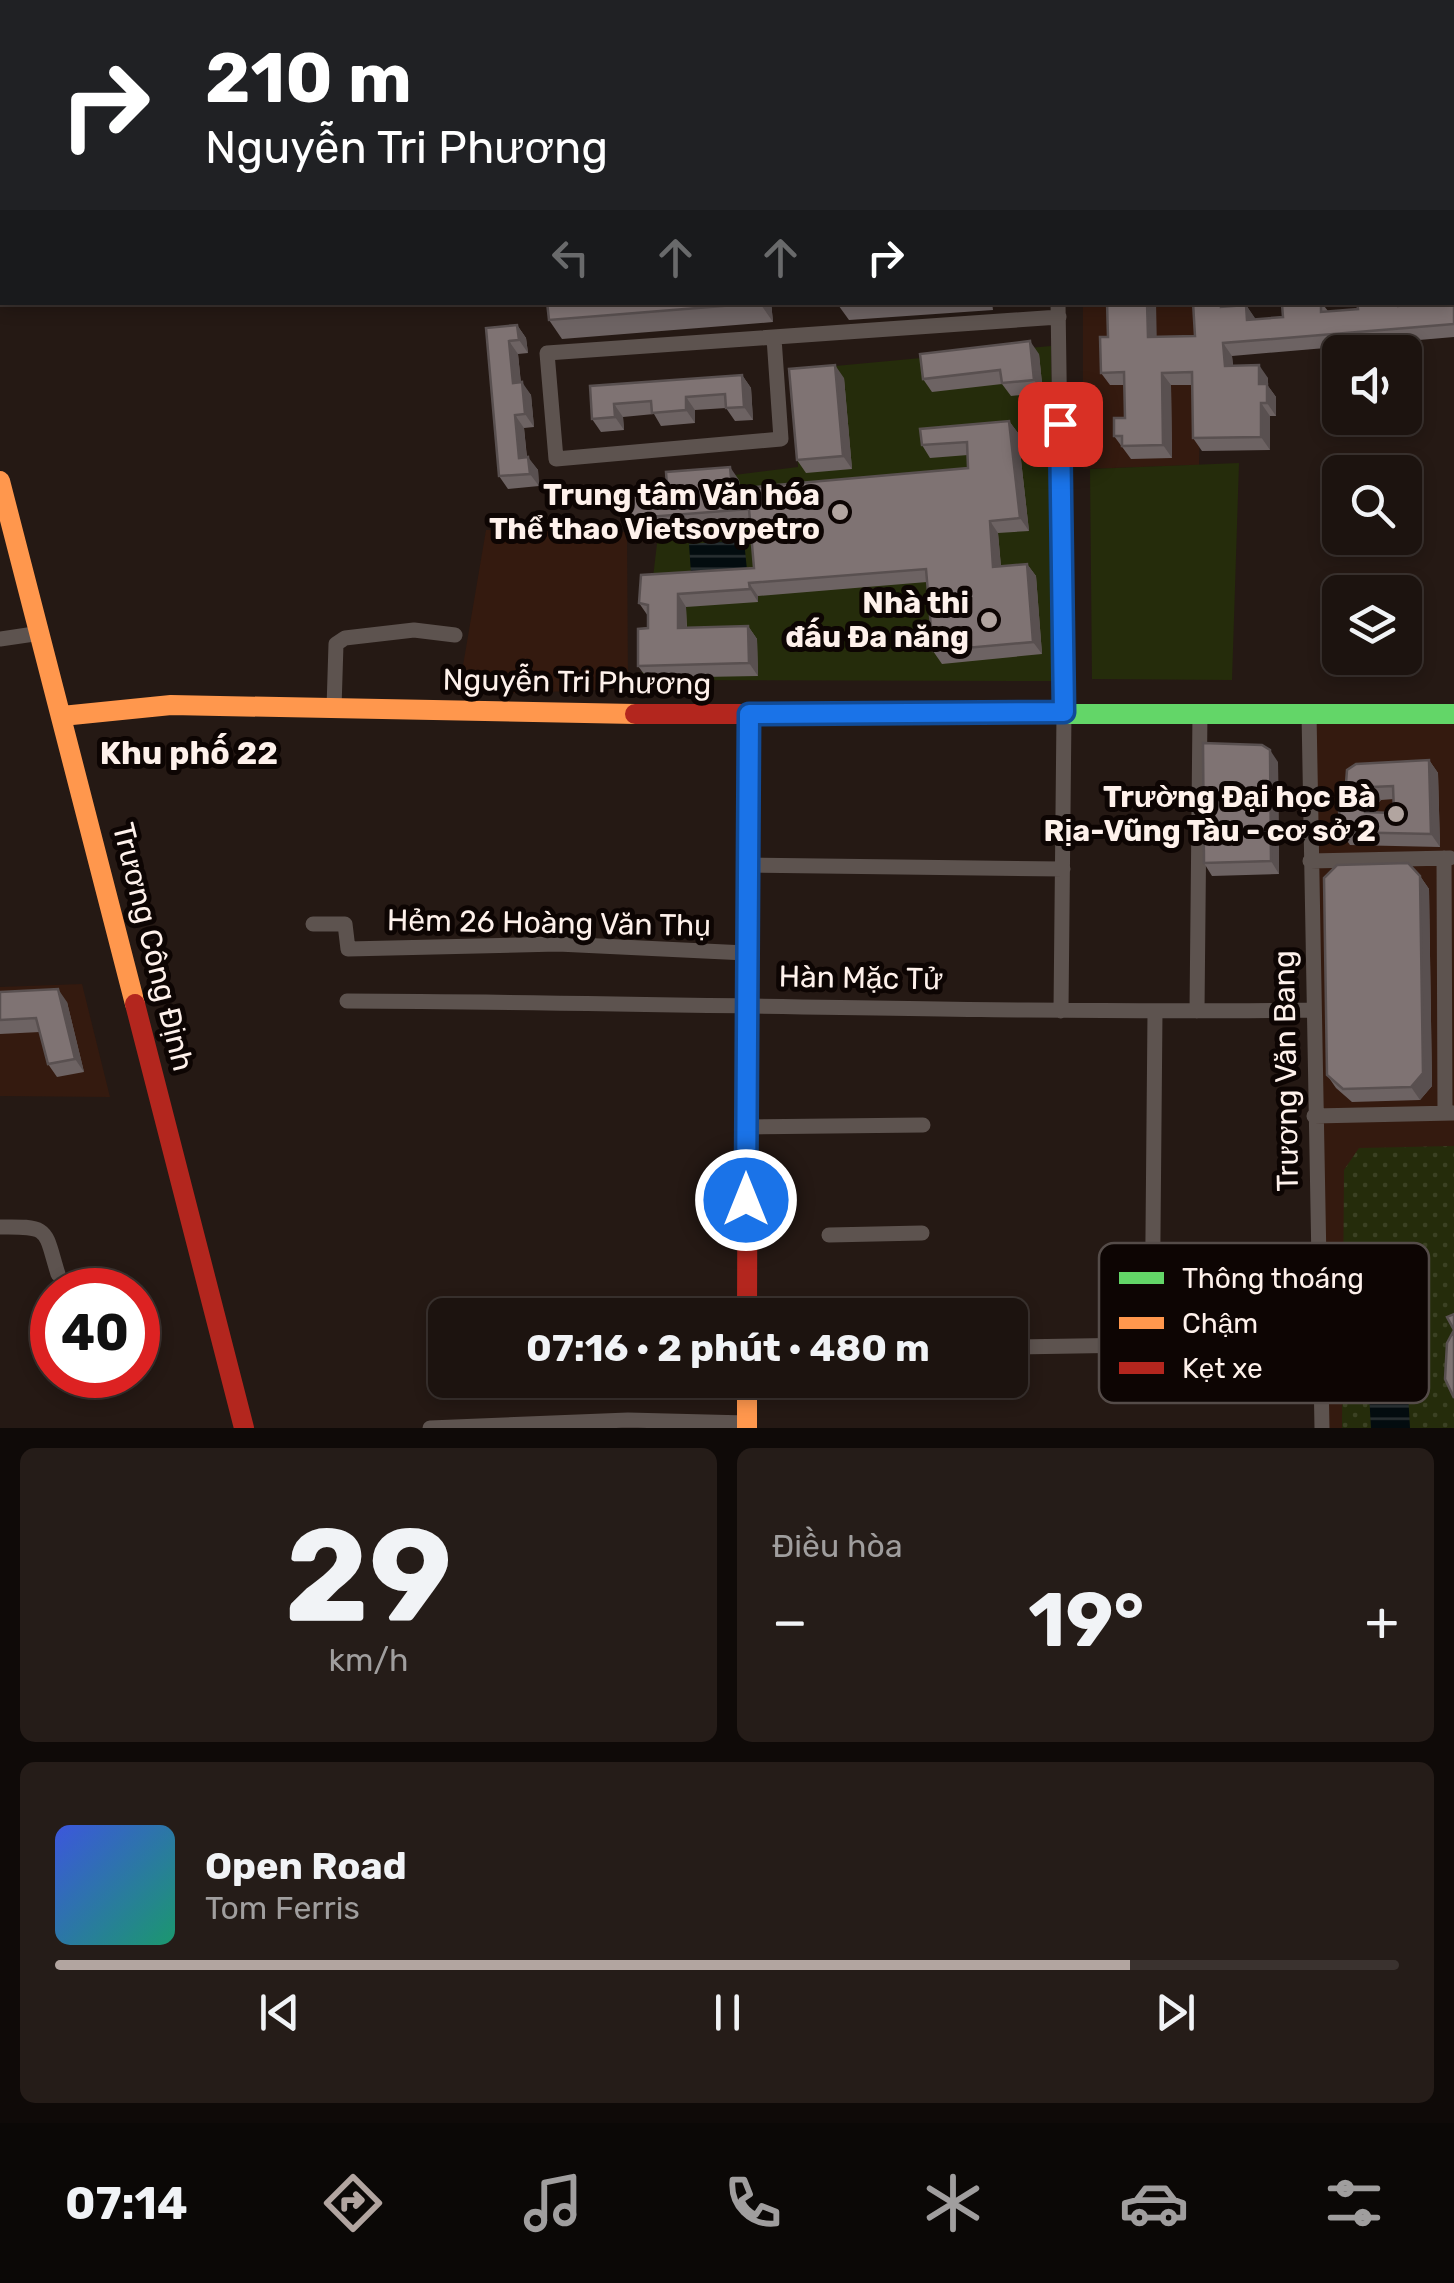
<!DOCTYPE html>
<html lang="vi">
<meta charset="utf-8">
<style>
:root{--surface:#1c130f;--page:#251c18;--text:#f1f3f6;--muted:#a09e9e;--line:#3a322f;--accent:#b2a5a0}
body{margin:0;font-family:Rubik,sans-serif;background:var(--page);color:var(--text);height:100vh;display:flex;flex-direction:column;font-size:38px;white-space:nowrap}
*{box-sizing:border-box;margin:0}
p{font-size:32px;color:var(--muted)}
.icon{flex:none;width:55px;height:55px;fill:none;stroke:currentColor;stroke-width:2;stroke-linecap:round;stroke-linejoin:round}
.map{position:relative;height:1428px;overflow:hidden}
.side{display:flex;flex-direction:column;gap:20px;padding:20px;background:#0f0a08;flex:1}
.side>*{flex:none}
.hud{position:absolute;left:0px;top:0px;width:1455px;height:305px;box-shadow:0 5px 15px #0003,0 0 0 2px var(--line);background:#202124;color:#fff;overflow:hidden}
.fabs{position:absolute;left:1322px;top:335px;display:grid;gap:20px}
.fabs a{display:grid;place-items:center;width:100px;height:100px;border-radius:15px;background:var(--surface);box-shadow:0 5px 15px #0003,0 0 0 2px var(--line);font-size:50px}
.speed{position:absolute;left:30px;top:1268px;display:flex;gap:20px;font-size:50px;font-weight:700;text-align:center}
.speed>*{display:grid;place-content:center;width:130px;height:130px;border-radius:50%;background:var(--surface);box-shadow:0 5px 15px #0003,0 0 0 2px var(--line);line-height:1}
.speed .limit{border:15px solid #d22;background:#fff;color:#111}
.pin{position:absolute;display:grid;place-items:center;width:85px;height:85px;color:#fff;margin:-42px;border-radius:20px;box-shadow:0 5px 15px #0006}
.me{position:absolute;width:110px;margin:-55px;rotate:0deg;stroke-linejoin:round;filter:drop-shadow(0 0 8px #0008)}
.turn{display:flex;align-items:center;gap:35px;height:210px;padding:0 40px;font-size:45px}
.turn .icon{width:130px;height:130px;stroke-width:2.5}
.turn b{display:block;font-size:70px;line-height:85px}
.lanes{display:flex;align-items:center;height:95px;padding:0 40px;background:#0003;justify-content:center;gap:50px;direction:ltr}
.lanes .off{opacity:.35}
.big{font-size:75px;font-weight:700;line-height:1.1}
.side .card{flex:1;display:flex;flex-direction:column;justify-content:center;gap:15px;min-width:0;padding:0 35px;border-radius:15px;background:var(--page)}
.side .dial{align-items:center;gap:0}
.dial b{font-size:130px;line-height:1}
.song{display:flex;align-items:center;gap:30px}
.cover{width:120px;height:120px;border-radius:15px;background:linear-gradient(135deg,hsl(230 70% 55%),hsl(160 70% 35%))}
.played{height:10px;border-radius:5px;background:linear-gradient(90deg,var(--accent) 80%,var(--line) 80%)}
.keys{display:flex;justify-content:space-around;direction:ltr}
.heat{display:flex;justify-content:space-between;align-items:center;font-size:55px;direction:ltr}
.side .tiles{flex:1;display:grid;gap:20px;grid-template-columns:1fr 1fr}
.card:last-child{grid-column:span 2}
.trip{position:absolute;left:428px;top:1298px;width:600px;height:100px;border-radius:15px;background:var(--surface);box-shadow:0 5px 15px #0003,0 0 0 2px var(--line);font-weight:700;line-height:100px;text-align:center}
.tabs{display:flex;height:160px;justify-content:space-around;align-items:center;background:#0b0806;color:var(--muted)}
.tabs .icon{width:70px;height:70px}
.tabs .on{color:var(--accent)}
.tabs b{font-size:45px;color:var(--text)}
.map>svg:first-child{display:block}
.built{fill:#341a0f}
.medical{fill:#2d1d24}
.green{fill:#252c0b}
.park{fill:url(#park-dots)}
.water{fill:url(#water-rules)}
.lines{fill:none;stroke-linecap:round;stroke-linejoin:round}
.street{stroke:#5d534f;stroke-width:15}
.fast{stroke:#63d668;stroke-width:20}
.slow{stroke:#ff974d;stroke-width:20}
.jam{stroke:#b3261e;stroke-width:20}
.wall{fill:#6d6363;fill-rule:evenodd}
.shaded-wall{fill:#595050}
.building{fill:#7f7373;stroke:#595050;stroke-width:2.5;fill-rule:evenodd}
.route-casing{stroke:#114b97;stroke-width:25}
.route{stroke:#1a73e8;stroke-width:18}
.poi-dot{fill:#b2a5a0;stroke:#0d0503;stroke-width:4}
.labels{text-anchor:middle;dominant-baseline:central;stroke-width:10;stroke-linejoin:round;paint-order:stroke}
.poi-label{font-size:30px;font-weight:bold;fill:#fef1eb;stroke:#0d0503;text-anchor:end}
.street-label{font-size:30px;fill:#fef1eb;stroke:#0d0503}
.neighbourhood-label{font-size:32px;font-weight:bold;fill:#fef1eb;stroke:#0d0503}
.key{fill:#0d0503;stroke:#554c49;stroke-width:2.5}
.key-label{font-size:28px;fill:#fef1eb}
</style>
<div class="map">
<svg width="1454" height="1428" viewBox="0 0 1454 1428">
<defs>
<pattern id="park-dots" width="8" height="8" patternUnits="userSpaceOnUse" patternTransform="scale(2.5)"><rect width="8" height="8" fill="#252c0b"/><path d="M2 2h.1M6 6h.1" fill="none" stroke="#3b4123" stroke-width="1.8" stroke-linecap="round"/></pattern>
<pattern id="water-rules" width="6" height="5" patternUnits="userSpaceOnUse" patternTransform="scale(2.5)"><rect width="6" height="5" fill="#030c0f"/><path d="M0 2.5h6" fill="none" stroke="#293032"/></pattern>
</defs>
<rect width="100%" height="100%" fill="#251914"/>
<path class="built" d="M 1083,303 L 1202,303 L 1199,465 L 1083,469 Z
M 486,530 L 627,532 L 628,689 L 458,695 Z
M 1309,713 L 1454,714 L 1454,1428 L 1319,1428 Z
M 82,984 L 110,1097 L 0,1096 L 0,987 Z"/>
<path class="medical" d="M 598,0 L 892,0 L 892,2 L 598,2 Z"/>
<path class="green" d="M 1051,346 L 1055,681 L 641,680 L 658,535 L 631,537 L 623,489 L 798,467 L 793,377 L 803,369 Z
M 1239,463 L 1232,680 L 1092,679 L 1090,469 Z"/>
<path class="park" d="M 1454,1146 L 1454,1428 L 1342,1428 L 1344,1170 L 1359,1148 Z"/>
<path class="water" d="M 744,540 L 747,570 L 691,574 L 689,544 Z
M 1407,1375 L 1410,1428 L 1371,1428 L 1368,1377 Z"/>
<g class="lines">
<path class="street" d="M 586,0 L 586,2
M 896,0 L 896,2
M 1236,0 L 1236,2
M 415,2 L 415,0
M 0,133 L 2,133
M 1452,178 L 1454,178
M 1452,261 L 1454,261
M 1058,302 L 1064,713 L 1061,1011
M 774,338 L 781,439 L 556,459 L 547,353 L 1059,317
M 0,639 L 41,633
M 334,708 L 336,644 L 345,638 L 414,630 L 455,635
M 1309,713 L 1322,1428
M 1444,858 L 1445,1113
M 1310,861 L 1450,858
M 746,865 L 1063,869
M 313,924 L 345,924 L 348,949 L 558,944 L 746,953
M 347,1001 C 669,1002 991,1014 1313,1010
M 1197,1011 L 1200,712
M 1314,1116 L 1454,1113
M 747,1127 L 923,1125
M 0,1227 C 51,1226 44,1229 58,1274
M 829,1235 L 922,1233
M 1152,1344 L 1155,1012
M 1010,1347 L 1320,1342
M 430,1428 L 628,1420 L 747,1423"/>
<path class="fast" d="M 943,714 L 1454,714
M 748,1004 L 749,714"/>
<path class="slow" d="M 0,481 L 135,1004
M 62,716 L 171,705 L 635,714
M 747,1380 L 747,1428"/>
<path class="jam" d="M 635,714 L 943,714
M 135,1004 L 244,1428
M 747,1315 L 748,1004"/>
</g>
<path class="wall" d="M 0,0 L 80,0 L 80,2 L 2,2 L 2,103 L 0,104 Z
M 917,0 L 1181,0 L 1137,2 L 917,2 Z
M 1267,0 L 1408,0 L 1410,2 L 1268,2 Z
M 1454,290 L 1454,337 L 1232,356 L 1233,365 L 1268,378 L 1268,386 L 1276,397 L 1276,416 L 1270,416 L 1270,450 L 1202,451 L 1193,438 L 1192,385 L 1171,385 L 1172,458 L 1131,459 L 1114,436 L 1125,418 L 1124,385 L 1110,385 L 1101,373 L 1157,337 L 1195,336 L 1230,305 L 1230,307 L 1246,305 L 1255,319 L 1283,317 L 1305,302 L 1321,302 L 1328,311 L 1358,309 L 1357,302 L 1403,302 L 1405,305 L 1433,302 Z
M 547,302 L 771,302 L 773,322 L 562,339 L 549,320 Z
M 836,302 L 992,302 L 993,310 L 849,320 Z
M 517,325 L 526,338 L 528,353 L 518,354 L 521,383 L 531,395 L 534,427 L 524,428 L 527,457 L 538,470 L 539,486 L 508,489 L 499,476 L 486,328 Z
M 1039,354 L 1043,393 L 1011,396 L 1002,384 L 932,392 L 923,379 Z
M 742,375 L 751,388 L 753,420 L 735,421 L 726,408 L 695,410 L 695,423 L 661,426 L 654,414 L 623,417 L 624,430 L 601,432 L 592,419 L 590,386 Z
M 844,378 L 852,469 L 806,473 L 797,460 Z
M 1009,421 L 1018,433 L 1029,531 L 998,533 L 1001,566 L 1027,564 L 1036,576 L 1042,654 L 942,664 L 933,651 L 927,582 L 758,596 L 758,602 L 686,607 L 687,628 L 748,626 L 757,639 L 758,676 L 647,678 L 638,666 L 648,628 L 648,616 L 639,603 L 754,568 L 750,522 L 632,532 L 623,519 L 739,480 L 740,488 L 968,468 L 968,455 L 930,458 L 922,445 Z
M 1429,760 L 1438,773 L 1440,847 L 1350,845 L 1341,832 L 1347,770 ZM 1394,799 L 1394,813 L 1375,812 L 1375,807 L 1381,800 Z
M 1278,762 L 1279,874 L 1212,876 L 1204,863 Z
M 1420,876 L 1429,889 L 1432,1086 L 1420,1100 L 1352,1102 L 1336,1088 L 1327,1075 Z
M 0,992 L 67,1002 L 84,1072 L 57,1077 L 48,1064 L 40,1032 L 0,1034 Z
M 1416,1290 L 1423,1300 L 1404,1345 L 1376,1343 L 1369,1333 Z"/>
<path class="shaded-wall" d="M 0,12 L 2,15 L 2,91 L 0,67 Z
M 1452,209 L 1454,211 L 1454,242 L 1452,240 Z
M 759,302 L 771,302 L 773,322 Z
M 1147,302 L 1156,302 L 1157,350 L 1148,337 Z
M 1246,305 L 1255,318 L 1256,333 L 1247,320 Z
M 517,325 L 526,338 L 528,353 L 519,340 Z
M 509,341 L 518,354 L 522,396 L 513,383 Z
M 1030,341 L 1039,354 L 1043,393 L 1034,380 Z
M 1223,343 L 1232,356 L 1234,378 L 1225,366 Z
M 835,365 L 844,378 L 852,469 L 843,456 Z
M 1259,365 L 1268,378 L 1268,386 L 1276,397 L 1276,416 L 1267,403 L 1259,384 Z
M 1162,373 L 1171,385 L 1172,458 L 1163,445 Z
M 742,375 L 751,388 L 753,420 L 744,407 Z
M 522,382 L 531,395 L 534,427 L 525,414 Z
M 686,397 L 695,410 L 695,423 L 686,410 Z
M 1261,403 L 1270,416 L 1270,450 L 1261,437 Z
M 614,404 L 623,417 L 624,430 L 615,417 Z
M 515,415 L 524,428 L 528,471 L 519,458 Z
M 1009,421 L 1018,433 L 1029,531 L 1020,518 Z
M 528,457 L 538,470 L 539,486 L 530,474 Z
M 730,467 L 739,480 L 741,501 L 732,489 Z
M 990,521 L 998,533 L 1002,580 L 993,567 Z
M 1027,564 L 1036,576 L 1042,654 L 1033,642 Z
M 749,583 L 758,596 L 758,602 L 750,589 Z
M 678,594 L 686,607 L 687,640 L 678,628 Z
M 748,626 L 757,639 L 758,676 L 749,663 Z
M 1270,750 L 1278,762 L 1279,874 L 1271,861 Z
M 1429,760 L 1438,773 L 1440,847 L 1431,834 Z
M 1372,787 L 1381,800 L 1375,807 L 1374,825 L 1365,812 L 1366,794 Z
M 1420,876 L 1429,889 L 1432,1086 L 1420,1100 L 1411,1087 Z
M 58,989 L 67,1002 L 84,1072 L 75,1059 Z
M 1416,1290 L 1423,1300 L 1404,1345 L 1397,1335 Z"/>
<path class="building" d="M 48,0 L 72,0 L 73,2 L 48,2 Z
M 149,0 L 180,0 L 180,2 L 149,2 Z
M 671,0 L 782,0 L 782,2 L 671,2 Z
M 917,0 L 943,0 L 943,2 L 917,2 Z
M 1325,0 L 1405,0 L 1405,2 L 1325,2 Z
M 1454,85 L 1454,111 L 1452,112 L 1452,86 Z
M 1452,290 L 1454,290 L 1454,324 L 1223,343 L 1225,366 L 1259,365 L 1259,384 L 1267,384 L 1267,403 L 1261,403 L 1261,437 L 1193,438 L 1192,372 L 1162,373 L 1163,445 L 1122,446 L 1122,436 L 1114,436 L 1114,418 L 1125,418 L 1124,372 L 1101,373 L 1100,337 L 1108,337 L 1107,302 L 1147,302 L 1148,337 L 1195,336 L 1193,302 L 1221,302 L 1221,307 L 1246,305 L 1247,320 L 1283,317 L 1282,304 L 1321,302 L 1321,312 L 1358,309 L 1357,302 L 1397,302 L 1398,306 L 1452,302 Z
M 547,302 L 759,302 L 759,303 L 549,320 Z
M 517,325 L 519,340 L 509,341 L 513,383 L 522,382 L 525,414 L 515,415 L 519,458 L 528,457 L 530,474 L 499,476 L 486,328 Z
M 1030,341 L 1034,380 L 1002,383 L 1000,370 L 923,379 L 920,354 Z
M 835,365 L 843,456 L 797,460 L 789,369 Z
M 742,375 L 744,407 L 726,408 L 725,394 L 686,397 L 686,410 L 652,413 L 651,401 L 614,404 L 615,417 L 592,419 L 590,386 Z
M 1009,421 L 1020,518 L 990,521 L 993,567 L 1027,564 L 1033,642 L 933,651 L 926,569 L 749,583 L 750,589 L 678,594 L 678,628 L 748,626 L 749,663 L 638,666 L 638,629 L 648,628 L 648,605 L 639,603 L 641,575 L 754,568 L 749,509 L 623,519 L 621,490 L 667,486 L 666,472 L 730,467 L 732,489 L 968,468 L 967,442 L 922,445 L 920,429 Z
M 1203,743 L 1262,745 L 1270,750 L 1271,861 L 1204,863 Z
M 1429,760 L 1431,834 L 1341,832 L 1339,811 L 1344,811 L 1347,770 L 1356,764 ZM 1393,786 L 1394,813 L 1365,812 L 1366,794 L 1372,787 Z
M 1408,863 L 1420,876 L 1423,1073 L 1411,1087 L 1343,1089 L 1327,1075 L 1324,878 L 1337,865 Z
M 58,989 L 75,1059 L 48,1064 L 36,1018 L 0,1020 L 0,992 Z
M 1454,1314 L 1454,1398 L 1445,1379 L 1447,1343 L 1454,1330 L 1447,1317 Z"/>
<g class="lines">
<g class="route-casing">
<path id="route" d="M 746,1200 L 749,714 L 1064,712 L 1060,424"/>
</g>
<use href="#route" class="route"/>
</g>
<g class="poi-dot">
<circle cx="840" cy="512" r="10"/>
<circle cx="989" cy="620" r="10"/>
<circle cx="1396" cy="814" r="10"/>
</g>
<g class="labels">
<g class="poi-label">
<text x="820" y="495">Trung tâm Văn hóa<tspan x="820" dy="34">Thể thao Vietsovpetro</tspan></text>
<text x="969" y="603">Nhà thi<tspan x="969" dy="34">đấu Đa năng</tspan></text>
<text x="1376" y="797">Trường Đại học Bà<tspan x="1376" dy="34">Rịa-Vũng Tàu - cơ sở 2</tspan></text>
</g>
<g class="street-label">
<text transform="translate(577 682) rotate(1)">Nguyễn Tri Phương</text>
<text transform="translate(549 923) rotate(1)">Hẻm 26 Hoàng Văn Thụ</text>
<text transform="translate(153 947) rotate(76)">Trương Công Định</text>
<text transform="translate(861 978) rotate(1)">Hàn Mặc Tử</text>
<text transform="translate(1286 1071) rotate(-91)">Trương Văn Bang</text>
</g>
<g class="neighbourhood-label">
<text x="189" y="753">Khu phố 22</text>
</g>
</g>
<rect x="1099" y="1243" width="330" height="160" rx="15" class="key"/>
<rect x="1119" y="1272" width="45" height="12" fill="#63d668"/>
<rect x="1119" y="1317" width="45" height="12" fill="#ff974d"/>
<rect x="1119" y="1362" width="45" height="12" fill="#b3261e"/>
<g class="key-label">
<text x="1182" y="1288">Thông thoáng</text>
<text x="1182" y="1333">Chậm</text>
<text x="1182" y="1378">Kẹt xe</text>
</g>
</svg>
<div class="fabs">
<a><svg class="icon" aria-label="sound" viewBox="0 0 24 24"><path d="M4 9h4l5-4v14l-5-4H4zM17 9q2 3 0 6"/></svg></a>
<a><svg class="icon" aria-label="search" viewBox="0 0 24 24"><circle cx="10" cy="10" r="6"/><path d="M15 15l6 6"/></svg></a>
<a><svg class="icon" aria-label="layers" viewBox="0 0 24 24"><path d="M12 4l9 5-9 5-9-5zM3 14l9 5 9-5"/></svg></a>
</div>
<div class="speed"><div class="limit">40</div></div>
<div class="pin" style="left:1060px;top:424px;background:#d93025"><svg class="icon" aria-label="arrive" viewBox="0 0 24 24"><path d="M6 21V4h12l-3 4 3 4H6"/></svg></div>
<svg class="me" style="left:746px;top:1200px" viewBox="-20 -20 40 40"><circle r="17" fill="#1a73e8" stroke="#fff" stroke-width="3"/><path d="M0-11L8 9 0 5-8 9z" fill="#fff"/></svg>
<div class="trip">07:16 · 2 phút · 480 m</div>
<div class="hud">
<div class="turn"><svg class="icon" aria-label="right" viewBox="0 0 24 24"><path d="M7 20v-9h11M14 6l5 5-5 5"/></svg><div><b>210 m</b>Nguyễn Tri Phương</div></div>
<div class="lanes"><svg class="icon off" aria-label="left" viewBox="0 0 24 24"><path d="M17 20v-9H6M10 6l-5 5 5 5"/></svg><svg class="icon off" aria-label="ahead" viewBox="0 0 24 24"><path d="M12 20V5M6 11l6-6 6 6"/></svg><svg class="icon off" aria-label="ahead" viewBox="0 0 24 24"><path d="M12 20V5M6 11l6-6 6 6"/></svg><svg class="icon" aria-label="right" viewBox="0 0 24 24"><path d="M7 20v-9h11M14 6l5 5-5 5"/></svg></div>
</div>
</div>
<section class="side">
<div class="tiles">
<div class="card dial"><b>29</b><p>km/h</p></div>
<div class="card"><p>Điều hòa</p>
<div class="heat"><a>−</a><b class="big">19°</b><a>+</a></div>
</div>
<div class="card">
<div class="song"><i class="cover"></i><div><b>Open Road</b><p>Tom Ferris</p></div></div>
<div class="played"></div>
<div class="keys"><svg class="icon" aria-label="previous" viewBox="0 0 24 24"><path d="M18 5L8 12l10 7zM5 5v14"/></svg><svg class="icon" aria-label="pause" viewBox="0 0 24 24"><path d="M8 5v14M16 5v14"/></svg><svg class="icon" aria-label="next" viewBox="0 0 24 24"><path d="M6 5l10 7-10 7zM19 5v14"/></svg></div>
</div>
</div>
</section>
<nav class="tabs">
<b>07:14</b>
<svg class="icon on" aria-label="directions" viewBox="0 0 24 24"><path d="M12 3l9 9-9 9-9-9zM9 14v-3h6M13 9l2 2-2 2"/></svg>
<svg class="icon" aria-label="music" viewBox="0 0 24 24"><path d="M9 18V5l10-2v13"/><circle cx="6" cy="18" r="3"/><circle cx="16" cy="16" r="3"/></svg>
<svg class="icon" aria-label="phone" viewBox="0 0 24 24"><path d="M5 4h4l2 5-3 2q2 4 5 5l2-3 5 2v4C11 20 4 13 5 4z"/></svg>
<svg class="icon" aria-label="climate" viewBox="0 0 24 24"><path d="M12 3v18M4 7l16 10M4 17L20 7"/></svg>
<svg class="icon" aria-label="car" viewBox="0 0 24 24"><path d="M5 17H2v-5l4-1 3-4h7l3 4 3 1v5h-3M9 17h6M6 11h13"/><circle cx="7" cy="17" r="2"/><circle cx="17" cy="17" r="2"/></svg>
<svg class="icon" aria-label="filters" viewBox="0 0 24 24"><path d="M4 7h16M4 17h16"/><circle cx="9" cy="7" r="2"/><circle cx="15" cy="17" r="2"/></svg>
</nav>
